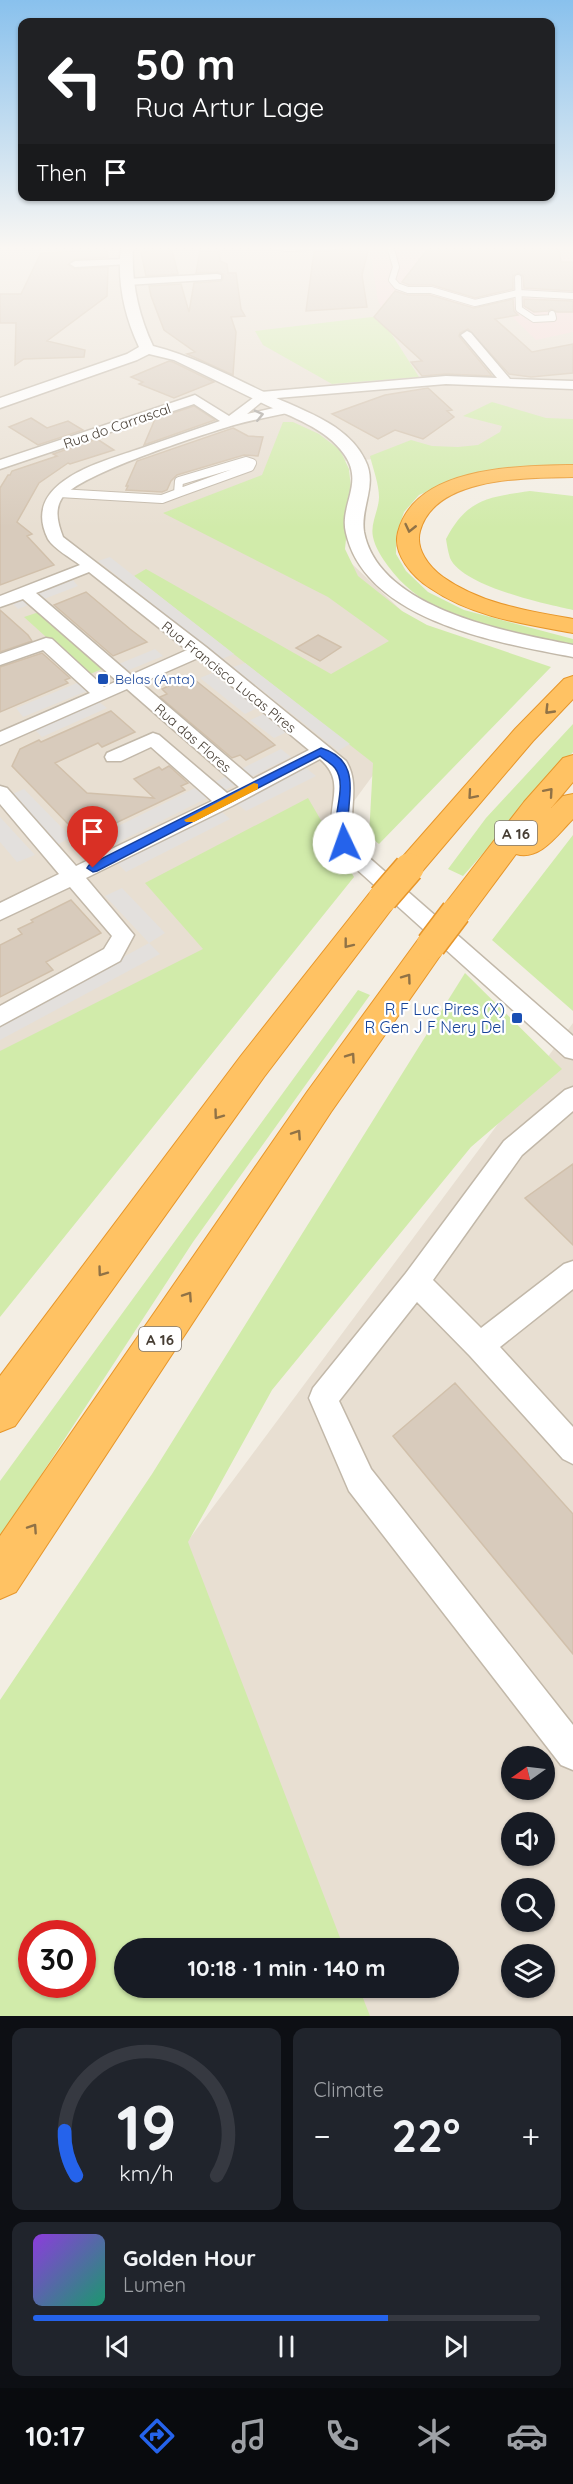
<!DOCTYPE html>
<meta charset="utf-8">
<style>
:root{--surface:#171b24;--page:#20242c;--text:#f1f3f6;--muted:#9ea1a6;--line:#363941;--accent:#2563eb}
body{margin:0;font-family:Quicksand,sans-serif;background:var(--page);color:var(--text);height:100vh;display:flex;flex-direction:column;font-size:22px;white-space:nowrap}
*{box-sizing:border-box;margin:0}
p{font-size:20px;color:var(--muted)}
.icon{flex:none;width:33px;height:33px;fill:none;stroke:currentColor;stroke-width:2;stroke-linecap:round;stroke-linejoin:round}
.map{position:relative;height:2016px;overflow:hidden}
.sheet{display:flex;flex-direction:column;gap:12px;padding:12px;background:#0d0f14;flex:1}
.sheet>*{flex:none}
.guide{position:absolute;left:18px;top:18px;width:537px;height:183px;border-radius:12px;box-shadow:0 2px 4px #0004;background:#202124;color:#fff;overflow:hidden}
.needle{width:39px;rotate:256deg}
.buttons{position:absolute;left:501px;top:1746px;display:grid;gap:12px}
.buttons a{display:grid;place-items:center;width:54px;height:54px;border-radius:50%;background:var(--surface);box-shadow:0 2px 4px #0004;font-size:30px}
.speed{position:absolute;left:18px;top:1920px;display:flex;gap:12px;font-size:30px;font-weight:700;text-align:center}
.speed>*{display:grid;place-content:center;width:78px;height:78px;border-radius:50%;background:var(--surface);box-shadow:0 2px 4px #0004;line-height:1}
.speed .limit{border:9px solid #d22;background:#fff;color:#111}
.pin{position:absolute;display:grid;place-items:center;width:51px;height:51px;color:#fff;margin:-62px -26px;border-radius:50% 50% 50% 0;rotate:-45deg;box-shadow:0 0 6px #0007}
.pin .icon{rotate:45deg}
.me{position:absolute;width:66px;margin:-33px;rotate:357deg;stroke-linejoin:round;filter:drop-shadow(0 0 4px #0008)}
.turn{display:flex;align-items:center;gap:21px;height:126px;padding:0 18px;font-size:27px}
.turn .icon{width:78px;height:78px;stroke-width:2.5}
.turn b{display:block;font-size:42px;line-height:51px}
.then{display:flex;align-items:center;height:57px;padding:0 18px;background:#0003;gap:12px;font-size:22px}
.big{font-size:45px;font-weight:700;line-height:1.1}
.sheet .widget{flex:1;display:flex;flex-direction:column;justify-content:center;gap:9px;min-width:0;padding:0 21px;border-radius:12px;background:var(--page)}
.sheet .dial{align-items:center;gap:0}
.dial svg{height:156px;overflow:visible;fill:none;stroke:var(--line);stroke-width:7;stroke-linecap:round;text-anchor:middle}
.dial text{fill:var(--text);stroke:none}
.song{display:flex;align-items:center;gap:18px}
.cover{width:72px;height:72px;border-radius:9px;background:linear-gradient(135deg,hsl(270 70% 55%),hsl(160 70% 35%))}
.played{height:6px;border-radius:3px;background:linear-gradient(90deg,var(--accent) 70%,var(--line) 70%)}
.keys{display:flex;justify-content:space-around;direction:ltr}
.heat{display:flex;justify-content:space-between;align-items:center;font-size:33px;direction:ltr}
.sheet .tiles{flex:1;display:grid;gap:12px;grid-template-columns:1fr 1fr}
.widget:last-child{grid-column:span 2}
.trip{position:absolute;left:114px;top:1938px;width:345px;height:60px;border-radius:30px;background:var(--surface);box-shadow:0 2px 4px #0004;font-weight:700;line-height:60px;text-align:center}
.dock{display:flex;height:96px;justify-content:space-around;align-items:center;background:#090b0e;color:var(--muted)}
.dock .icon{width:42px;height:42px}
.dock .active{color:var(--accent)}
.dock b{font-size:27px;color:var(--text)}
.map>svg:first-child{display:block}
.residential{fill:#e8dfd2;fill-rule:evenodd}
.medical{fill:#f5d8d6}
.green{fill:#d1ebaa;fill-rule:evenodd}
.parking{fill:#e3e0dd}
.building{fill:#d8cbbc;stroke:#d1c0ab;stroke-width:1.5}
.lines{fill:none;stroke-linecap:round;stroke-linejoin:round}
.service-far1-casing{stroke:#c2b8a9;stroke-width:8}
.service-casing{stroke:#c2b8a9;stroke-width:10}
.minor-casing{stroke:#c2b8a9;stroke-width:3}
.tertiary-casing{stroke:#c2b8a9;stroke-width:3}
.motorway-casing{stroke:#e7962a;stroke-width:2}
.service-far1{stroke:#fff;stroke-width:6}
.service{stroke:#fff;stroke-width:8}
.minor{fill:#fff;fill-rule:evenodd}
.tertiary{fill:#fff;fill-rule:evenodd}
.motorway{fill:#ffc263;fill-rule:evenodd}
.motorway-bridge-casing{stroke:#e7962a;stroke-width:32;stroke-linecap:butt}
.motorway-bridge{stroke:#ffc263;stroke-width:29}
.oneway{stroke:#a29e99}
.oneway2{stroke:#907246}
.route{fill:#2563eb;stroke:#184099;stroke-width:1.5}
.slow{fill:#f59e0b}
.transit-dot{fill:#1a4fb4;stroke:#fff;stroke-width:2}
.labels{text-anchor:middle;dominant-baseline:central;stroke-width:4.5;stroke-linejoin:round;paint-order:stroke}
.far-street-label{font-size:14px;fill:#463d33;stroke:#fff}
.far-transit-label{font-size:14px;fill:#164399;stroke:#fff;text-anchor:start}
.shield{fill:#fff;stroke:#7e7770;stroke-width:1.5}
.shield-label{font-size:15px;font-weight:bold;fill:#463d33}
.transit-label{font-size:16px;fill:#164399;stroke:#fff;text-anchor:end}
</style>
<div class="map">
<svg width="573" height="2016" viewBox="0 0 573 2016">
<rect width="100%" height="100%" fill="#f3eee4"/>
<path class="residential" d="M 0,246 L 573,246 L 573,445 L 319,463 L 299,514 L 456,662 L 206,1003 L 0,1095 Z
M 573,1023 L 573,2016 L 0,2016 L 0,1797 L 19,1768 ZM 512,1756 L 544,1756 L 544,1790 L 512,1790 ZM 512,1822 L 544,1822 L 544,1856 L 512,1856 ZM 512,1888 L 544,1888 L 544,1922 L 512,1922 ZM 32,1934 L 82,1934 L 82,1984 L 32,1984 ZM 124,1948 L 448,1948 L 448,1988 L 124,1988 ZM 512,1954 L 544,1954 L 544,1988 L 512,1988 Z"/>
<path class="medical" d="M 257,246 L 573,246 L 573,332 L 536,340 L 503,308 L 390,323 L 378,301 L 370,250 L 258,249 Z"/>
<path class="green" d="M 380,316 L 419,377 L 332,384 L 263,345 L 255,331 Z
M 492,402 L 546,418 L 573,419 L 573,468 L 466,477 L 433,489 L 419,495 L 404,512 L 396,536 L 396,554 L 406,571 L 428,592 L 464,610 L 573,639 L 573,647 C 509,632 429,623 388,566 C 382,558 375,547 373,537 C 370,523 379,510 379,497 C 379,484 373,469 370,456 L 411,440 L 432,446 L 458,447 L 478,445 L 500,432 L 502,426 L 463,416 Z
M 283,422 L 293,422 L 319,434 L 340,450 L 349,469 L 351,488 L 345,549 L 358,576 L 402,611 L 427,625 L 551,667 L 379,844 L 369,836 L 373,763 L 134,576 L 146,569 L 331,674 L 389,641 L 328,597 L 163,513 L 262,475 Z
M 530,491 L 573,496 L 573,610 C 545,604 462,586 450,558 C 448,552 447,545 446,539 C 467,499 488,497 530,491 Z
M 42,611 L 104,668 L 88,675 L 24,617 Z
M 573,724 L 573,752 L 463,876 L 448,869 L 486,818 Z
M 308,798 L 354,877 L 0,1317 L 0,1051 L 203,949 L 145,883 Z
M 573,835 L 573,1011 L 492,940 Z
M 465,973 L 562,1069 L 471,1147 L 272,1390 L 188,1542 L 344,1948 L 124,1948 L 124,1988 L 359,1988 L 370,2016 L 0,2016 L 0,1700 L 152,1474 ZM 32,1934 L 82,1934 L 82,1984 L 32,1984 Z
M 358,990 L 370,995 L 193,1242 L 0,1538 L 0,1481 Z"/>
<path class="parking" d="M 110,557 L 134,576 L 234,654 L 222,659 L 98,561 Z
M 73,580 L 78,586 L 18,609 L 12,603 Z
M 155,649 L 163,656 L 117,675 L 109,668 Z
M 245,663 L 350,744 L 338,751 L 233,667 Z
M 212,673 L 257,708 L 245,714 L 200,678 Z
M 77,683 L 87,691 L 23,717 L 16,708 Z
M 98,701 L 107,708 L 42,737 L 34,729 Z
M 264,714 L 287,732 L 274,738 L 250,720 Z
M 281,749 L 291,757 L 223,791 L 213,783 Z
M 306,768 L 316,776 L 246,811 L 236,803 Z
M 195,788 L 207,798 L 107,848 L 96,837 Z
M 24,789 L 71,837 L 57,845 L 10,795 Z
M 221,811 L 230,819 L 126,872 L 117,863 Z
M 0,817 L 35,855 L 17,862 L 0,842 Z
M 122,888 L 165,933 L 149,943 L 160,954 L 0,1040 L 0,1024 L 149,943 L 105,896 Z"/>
<path class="building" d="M 148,246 L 171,246 L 178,274 L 146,276 L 141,252 L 148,252 Z
M 430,246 L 528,246 L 559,250 L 561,262 L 573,262 L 573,291 L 524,288 L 523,276 L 518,273 L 513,276 L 513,289 L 475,298 L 432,285 L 409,285 L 402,282 Z
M 103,250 L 107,252 L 108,257 L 75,259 L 68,265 L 75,269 L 108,267 L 107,296 L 47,341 L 85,350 L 84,357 L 24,359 L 15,365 L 16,323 L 0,323 L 0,294 L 21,294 L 41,253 Z
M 343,250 L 368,251 L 362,275 L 367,307 L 306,311 L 314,252 Z
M 200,251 L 219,252 L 220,261 L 227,264 L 228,273 L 236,273 L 241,309 L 245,316 L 231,317 L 236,332 L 233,375 L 187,354 L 195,352 L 164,330 L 151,296 L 149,286 L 181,284 L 189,312 L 194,283 L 221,281 L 223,279 L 223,274 L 218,272 L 196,273 Z
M 395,291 L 408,295 L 430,295 L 474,308 L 513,299 L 514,311 L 518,315 L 495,319 L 532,352 L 573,344 L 573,373 L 531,377 L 509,374 L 468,329 L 460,333 L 459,336 L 492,376 L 446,374 L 422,376 L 411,362 L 422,361 L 374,317 Z
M 524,299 L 573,301 L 573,312 L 557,312 L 551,309 L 548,311 L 534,312 L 524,306 Z
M 169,361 L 173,362 L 214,382 L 174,398 L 139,384 L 143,382 L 131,377 Z
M 428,388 L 452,410 L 447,411 L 454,417 L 423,439 L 395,430 L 378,439 L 332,414 L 385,395 Z
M 194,406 L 215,420 L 144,445 L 155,419 Z
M 31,418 L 47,428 L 68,421 L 83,430 L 38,445 L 9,427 Z
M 233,428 L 248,436 L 263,437 L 258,456 L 244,455 L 177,475 L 171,481 L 167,490 L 162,492 L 126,490 L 128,486 L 126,486 L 137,461 Z
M 97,439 L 114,450 L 70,464 L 68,463 L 39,483 L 17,522 L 32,534 L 27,536 L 54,565 L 0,585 L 0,488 L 8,475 L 10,475 L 12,471 L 57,456 L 53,454 Z
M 86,592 L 130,629 L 147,642 L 113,656 L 54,605 Z
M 0,610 L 28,635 L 32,641 L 0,652 Z
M 318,635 L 341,647 L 320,661 L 296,648 Z
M 42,653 L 70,678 L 65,680 L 68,683 L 0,712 L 0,667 Z
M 190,676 L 245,720 L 275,745 L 246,760 L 240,755 L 232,758 L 160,697 L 167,694 L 162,689 Z
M 111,711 L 135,732 L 102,747 L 98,743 L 55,763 L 87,793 L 154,798 L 134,779 L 159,767 L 162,770 L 169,766 L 188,783 L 181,786 L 185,790 L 97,832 L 74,830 L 12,766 L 20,749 L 39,740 L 41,742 Z
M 71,900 L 101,933 L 46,962 L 53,970 L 0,997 L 0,945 L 22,934 L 18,929 L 33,922 L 31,920 Z
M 573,1164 L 573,1245 L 525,1198 Z
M 455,1383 L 573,1514 L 573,1654 L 393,1436 Z"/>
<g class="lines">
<g class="service-far1-casing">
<path id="service-far1" d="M 273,246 L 287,248 L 339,246
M 390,246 L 396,267 L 392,280 L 397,286 L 408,290 L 431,290 L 475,303 L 518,293 L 573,296
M 518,278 L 519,309 L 534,319 L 553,318 L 552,314"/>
</g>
<g class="service-casing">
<path id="service" d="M 246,461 L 252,463 L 250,467 L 178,493 L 179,481 Z
M 59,493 L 162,499 L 178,493"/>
</g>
<g class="minor-casing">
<path id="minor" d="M 125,259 L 130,262 L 129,264 L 75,267 L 70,264 L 75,261 Z
M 217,274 L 221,275 L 221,279 L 127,285 L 122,282 L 127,279 Z
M 467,331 L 471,333 L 510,379 L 573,381 L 573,389 L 446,384 L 265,399 L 247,414 L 287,405 L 293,409 L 292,412 C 272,416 253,420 234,425 C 201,435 79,474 62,498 C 54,510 58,524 63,537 L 206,647 L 346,761 C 363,788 343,820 358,848 L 573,1036 L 573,1059 L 565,1057 L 343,857 C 338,849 333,840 332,830 C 328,802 346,781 320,759 L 232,806 L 86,878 L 134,935 L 120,961 L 0,1026 L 0,1006 L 104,949 L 112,936 L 70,887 L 0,920 L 0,903 L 59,874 L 0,804 L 0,786 L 7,788 L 76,866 L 212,801 L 151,747 L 121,761 L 107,761 L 105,757 L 107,753 L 153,733 L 159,735 L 227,793 L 239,787 L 127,689 L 0,745 L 0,732 L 90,693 L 43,650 L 0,665 L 0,654 L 46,638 L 52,639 L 104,687 L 117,681 L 23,599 L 0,607 L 0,596 L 80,565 C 71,558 54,549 48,539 C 19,481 105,461 142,448 C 168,439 194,430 220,421 L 194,404 L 0,469 L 0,460 L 195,395 L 229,416 L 261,392 L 446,376 L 497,378 L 461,335 ZM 89,572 L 187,650 L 131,675 L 36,593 ZM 198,658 L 309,750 L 253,779 L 141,683 Z
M 573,1087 L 573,1111 L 522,1155 L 433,1280 L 481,1328 L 564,1264 L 573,1261 L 573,1289 L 500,1347 L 573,1427 L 573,1464 L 563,1459 L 470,1356 L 417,1302 L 339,1401 L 371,1469 L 573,1725 L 573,1770 L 561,1765 L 349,1491 L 309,1398 L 313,1388 L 406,1273 L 504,1141 L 565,1090 Z"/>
</g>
<g class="tertiary-casing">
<path id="tertiary" d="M 121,246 L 133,246 C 131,281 138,314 153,346 C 196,357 234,378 274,397 C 294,406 317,415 335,427 C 348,436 359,447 365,460 C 378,485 360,507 364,532 C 379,610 509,632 573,645 L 573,657 C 499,643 366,621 346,533 C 339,505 365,483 344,454 C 326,428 291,417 264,404 C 234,389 204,375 174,360 L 149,354 L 137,360 L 0,408 L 0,398 L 127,354 L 139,347 C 124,315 117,282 121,246 Z"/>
</g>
<g class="motorway-casing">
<path id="motorway" d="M 573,465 L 573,477 C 527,478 435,476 420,531 C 415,549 429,567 443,577 C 481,604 528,611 573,619 L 573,633 C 524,624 472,617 430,588 C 413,577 392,554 398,532 C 415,466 518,466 573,465 Z
M 573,676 L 573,699 L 533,741 L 419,875 L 409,878 L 399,875 L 394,868 L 399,861 L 515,729 L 564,679 Z
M 573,755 L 573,782 L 551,808 L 563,796 L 573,794 L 573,819 C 557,835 540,861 516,854 L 467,920 L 456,923 L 445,920 L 441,912 L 445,904 L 524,802 L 563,758 Z
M 383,887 L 394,890 L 398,898 L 394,906 L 264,1077 L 15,1426 L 0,1432 L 0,1376 L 240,1057 L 372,890 Z
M 431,933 L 442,937 L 447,945 L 442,953 L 331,1112 L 16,1592 L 0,1599 L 0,1536 L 307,1092 L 420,937 Z"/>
</g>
<use href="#service-far1" class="service-far1"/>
<use href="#service" class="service"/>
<use href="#minor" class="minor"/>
<use href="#tertiary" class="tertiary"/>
<use href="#motorway" class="motorway"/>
<g class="motorway-bridge-casing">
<path id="motorway-bridge" d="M 383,898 L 409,868
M 431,945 L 456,912"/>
</g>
<use href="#motorway-bridge" class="motorway-bridge"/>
</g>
<defs><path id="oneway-chevron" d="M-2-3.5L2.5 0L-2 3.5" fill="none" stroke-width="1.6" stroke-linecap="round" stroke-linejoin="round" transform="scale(1.5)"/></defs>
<use class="oneway" href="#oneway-chevron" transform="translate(259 415) rotate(-13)"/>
<g class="oneway2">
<use href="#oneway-chevron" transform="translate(410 528) rotate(103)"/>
<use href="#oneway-chevron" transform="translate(549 710) rotate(134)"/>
<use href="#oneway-chevron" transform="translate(549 792) rotate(-49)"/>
<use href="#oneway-chevron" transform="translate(472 795) rotate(131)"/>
<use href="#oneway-chevron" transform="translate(348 944) rotate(128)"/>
<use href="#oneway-chevron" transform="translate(407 978) rotate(-54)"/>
<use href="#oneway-chevron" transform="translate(351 1057) rotate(-55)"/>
<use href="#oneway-chevron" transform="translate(218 1115) rotate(126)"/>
<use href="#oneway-chevron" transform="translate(297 1134) rotate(-56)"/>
<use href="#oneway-chevron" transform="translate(102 1272) rotate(126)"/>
<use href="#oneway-chevron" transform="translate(188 1296) rotate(-56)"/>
<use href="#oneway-chevron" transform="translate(33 1528) rotate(-56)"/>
</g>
<linearGradient id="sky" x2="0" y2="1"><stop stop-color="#89c1ed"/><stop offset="0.47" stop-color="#faf7f3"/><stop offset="1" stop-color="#faf7f3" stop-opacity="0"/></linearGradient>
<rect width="573" height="528" fill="url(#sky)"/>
<path class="route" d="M 321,748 C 370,763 340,809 350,843 L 348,846 L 339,846 C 327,822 350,788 335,768 C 331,763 325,760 320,756 L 97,871 L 93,872 L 87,868 L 89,865 Z"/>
<path class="slow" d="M 254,783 L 258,784 L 258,789 L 194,822 L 186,822 L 184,820 Z"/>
<g class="transit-dot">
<rect x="97" y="673" width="12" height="12" rx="3"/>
<rect x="511" y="1012" width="12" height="12" rx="3"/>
</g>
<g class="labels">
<g class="far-street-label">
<text transform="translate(117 426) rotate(-19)">Rua do Carrascal</text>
<text transform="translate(229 677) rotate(39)">Rua Francisco Lucas Pires</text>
<text transform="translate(193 738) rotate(41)">Rua das Flores</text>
</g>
<g class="far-transit-label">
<text x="115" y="679">Belas (Anta)</text>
</g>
<g class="shield">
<rect x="495" y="821" width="42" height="24" rx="4.5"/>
<rect x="139" y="1327" width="42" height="24" rx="4.5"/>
</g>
<g class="shield-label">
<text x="516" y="833">A 16</text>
<text x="160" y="1339">A 16</text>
</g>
<g class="transit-label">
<text x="505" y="1009">R F Luc Pires (X)<tspan x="505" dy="18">R Gen J F Nery Del</tspan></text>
</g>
</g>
</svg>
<div class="buttons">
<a><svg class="needle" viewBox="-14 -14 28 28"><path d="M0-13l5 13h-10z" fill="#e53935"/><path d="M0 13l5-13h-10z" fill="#9ea1a6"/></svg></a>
<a><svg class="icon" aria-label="sound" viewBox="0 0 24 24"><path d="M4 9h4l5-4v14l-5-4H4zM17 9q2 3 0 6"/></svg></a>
<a><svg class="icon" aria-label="search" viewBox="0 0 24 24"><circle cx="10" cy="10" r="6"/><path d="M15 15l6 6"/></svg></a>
<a><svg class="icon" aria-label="layers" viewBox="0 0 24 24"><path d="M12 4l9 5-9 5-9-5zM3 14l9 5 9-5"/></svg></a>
</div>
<div class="speed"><div class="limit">30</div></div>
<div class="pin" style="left:93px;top:868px;background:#d93025"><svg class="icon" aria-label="arrive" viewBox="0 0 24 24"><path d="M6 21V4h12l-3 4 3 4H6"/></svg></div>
<svg class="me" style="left:344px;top:843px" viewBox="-20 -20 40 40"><circle r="19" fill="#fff"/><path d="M0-13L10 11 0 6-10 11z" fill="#2563eb"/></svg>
<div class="trip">10:18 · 1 min · 140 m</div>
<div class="guide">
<div class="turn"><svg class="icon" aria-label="left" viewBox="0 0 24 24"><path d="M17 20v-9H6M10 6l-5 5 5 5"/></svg><div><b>50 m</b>Rua Artur Lage</div></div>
<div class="then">Then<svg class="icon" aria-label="arrive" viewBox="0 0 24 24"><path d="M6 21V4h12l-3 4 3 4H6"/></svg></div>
</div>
</div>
<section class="sheet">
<div class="tiles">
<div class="widget dial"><svg viewBox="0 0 100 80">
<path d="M14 69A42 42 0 1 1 86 69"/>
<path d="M14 69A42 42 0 0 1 8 46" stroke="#2563eb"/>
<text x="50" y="56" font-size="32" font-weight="700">19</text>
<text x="50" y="72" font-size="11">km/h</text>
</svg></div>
<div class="widget"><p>Climate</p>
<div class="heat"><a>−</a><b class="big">22°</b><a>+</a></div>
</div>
<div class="widget">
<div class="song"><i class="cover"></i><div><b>Golden Hour</b><p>Lumen</p></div></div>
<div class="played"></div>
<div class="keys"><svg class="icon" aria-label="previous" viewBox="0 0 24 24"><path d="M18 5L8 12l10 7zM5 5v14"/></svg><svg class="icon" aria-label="pause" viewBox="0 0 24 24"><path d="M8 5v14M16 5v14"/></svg><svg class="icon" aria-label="next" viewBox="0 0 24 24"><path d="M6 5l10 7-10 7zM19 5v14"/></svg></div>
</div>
</div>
</section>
<nav class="dock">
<b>10:17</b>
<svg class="icon active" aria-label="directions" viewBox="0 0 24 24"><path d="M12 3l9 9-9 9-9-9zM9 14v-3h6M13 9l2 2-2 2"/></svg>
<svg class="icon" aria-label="music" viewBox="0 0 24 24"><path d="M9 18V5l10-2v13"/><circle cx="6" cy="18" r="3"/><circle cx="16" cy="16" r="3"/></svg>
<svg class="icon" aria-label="phone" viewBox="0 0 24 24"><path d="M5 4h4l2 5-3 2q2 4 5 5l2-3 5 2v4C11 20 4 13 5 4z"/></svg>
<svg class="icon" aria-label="climate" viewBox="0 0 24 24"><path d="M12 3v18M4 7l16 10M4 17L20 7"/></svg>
<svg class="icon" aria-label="car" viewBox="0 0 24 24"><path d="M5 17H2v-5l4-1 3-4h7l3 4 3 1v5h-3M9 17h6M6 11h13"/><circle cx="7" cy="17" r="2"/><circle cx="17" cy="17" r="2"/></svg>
</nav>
